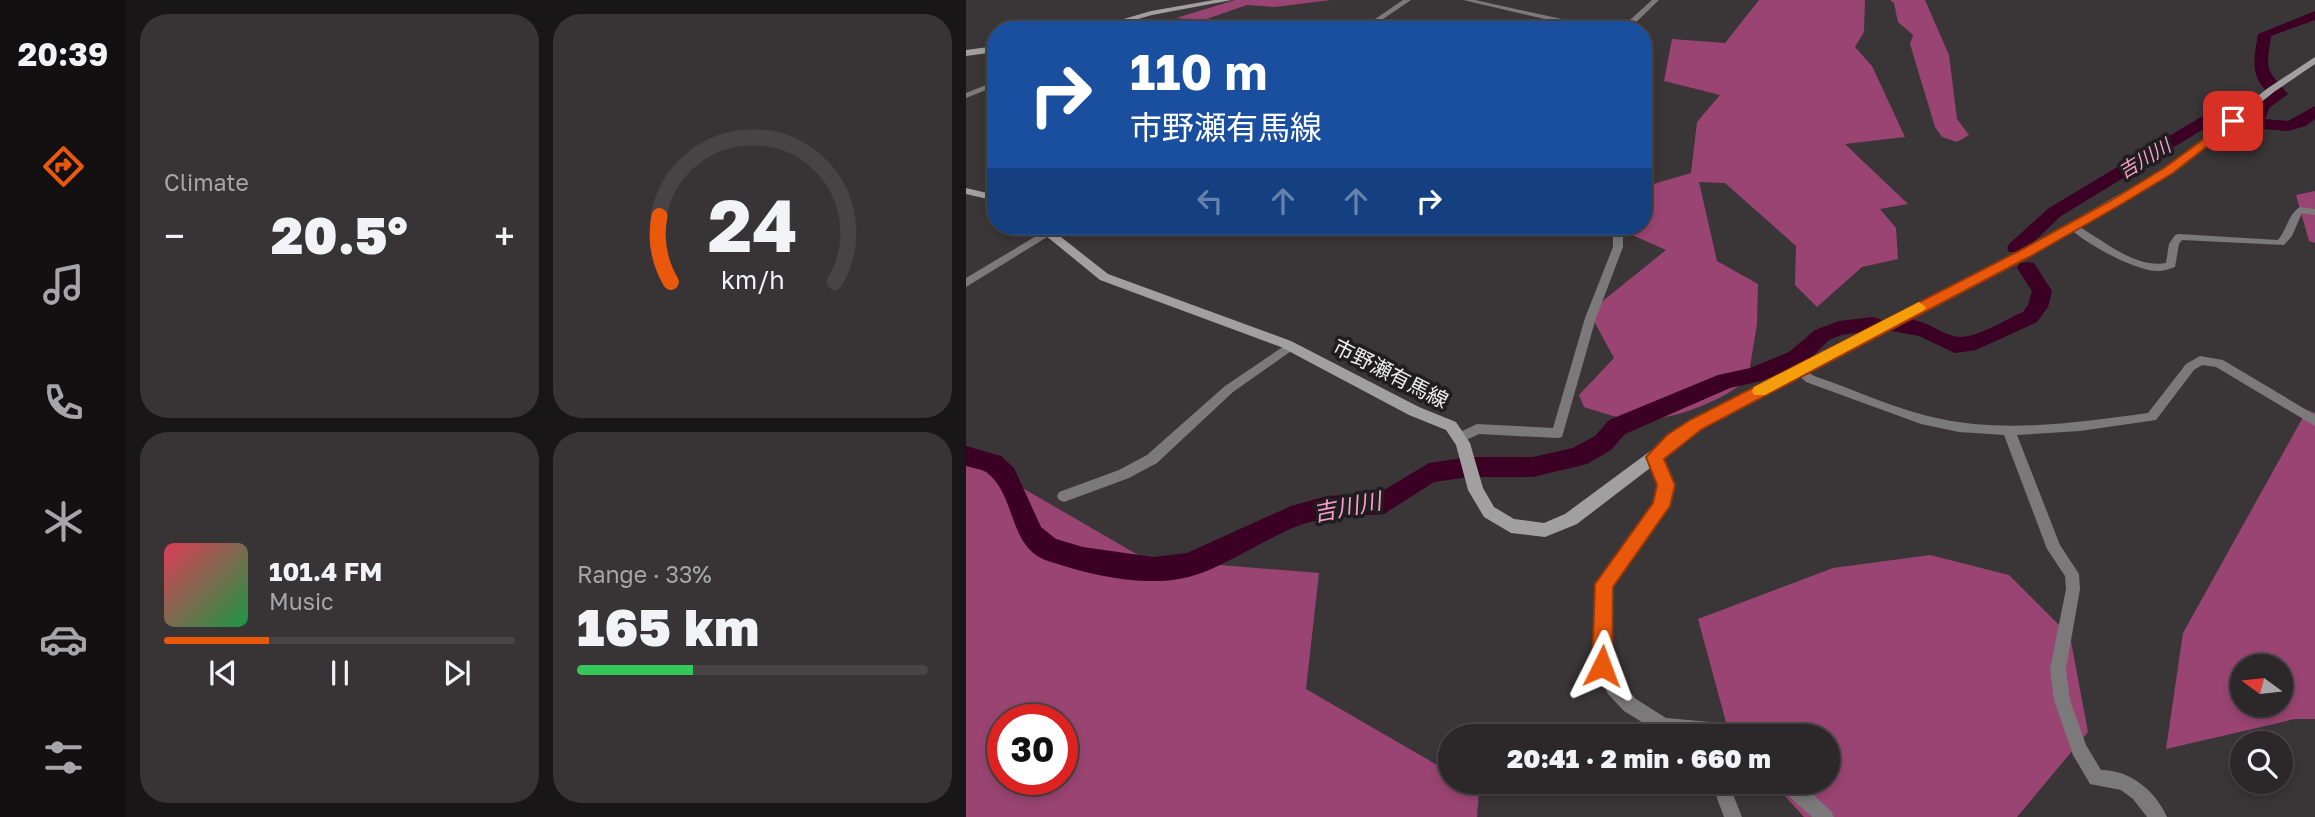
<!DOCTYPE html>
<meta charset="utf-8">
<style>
:root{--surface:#2c2829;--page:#383435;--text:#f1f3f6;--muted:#a6a6a8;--line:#484446;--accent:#ea580c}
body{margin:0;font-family:"Golos Text","Noto Sans JP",sans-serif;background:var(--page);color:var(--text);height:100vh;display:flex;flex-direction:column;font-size:26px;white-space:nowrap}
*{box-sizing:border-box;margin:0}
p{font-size:23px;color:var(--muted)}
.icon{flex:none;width:38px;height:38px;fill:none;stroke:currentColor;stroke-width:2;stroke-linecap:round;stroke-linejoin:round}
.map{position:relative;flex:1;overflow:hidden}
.details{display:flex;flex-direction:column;gap:14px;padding:14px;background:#181617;width:840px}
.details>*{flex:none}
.top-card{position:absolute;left:21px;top:21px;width:665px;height:214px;border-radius:28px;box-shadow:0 4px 10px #0003,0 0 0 2px var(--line);background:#1a4fa0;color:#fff;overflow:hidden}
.needle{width:46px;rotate:285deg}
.fabs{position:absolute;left:1264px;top:654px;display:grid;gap:14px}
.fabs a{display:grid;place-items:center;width:63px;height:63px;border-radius:50%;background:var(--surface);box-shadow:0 4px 10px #0003,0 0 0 2px var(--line);font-size:35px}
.speed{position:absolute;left:21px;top:704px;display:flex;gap:14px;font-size:35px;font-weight:700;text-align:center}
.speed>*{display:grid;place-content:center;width:91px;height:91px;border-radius:50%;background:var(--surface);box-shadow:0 4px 10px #0003,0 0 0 2px var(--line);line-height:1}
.speed .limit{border:10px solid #d22;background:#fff;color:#111}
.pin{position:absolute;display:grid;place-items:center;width:60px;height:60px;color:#fff;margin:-30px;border-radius:14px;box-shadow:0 4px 10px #0006}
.me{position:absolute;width:77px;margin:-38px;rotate:3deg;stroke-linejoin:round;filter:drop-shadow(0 0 5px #0008)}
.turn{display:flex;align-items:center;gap:24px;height:147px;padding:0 28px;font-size:32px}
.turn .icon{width:91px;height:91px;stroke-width:2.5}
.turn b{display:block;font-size:49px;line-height:60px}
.lanes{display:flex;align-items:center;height:66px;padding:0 28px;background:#0003;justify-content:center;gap:35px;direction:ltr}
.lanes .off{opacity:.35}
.big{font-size:52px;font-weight:800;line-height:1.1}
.details .tile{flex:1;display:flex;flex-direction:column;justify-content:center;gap:10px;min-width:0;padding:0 24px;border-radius:28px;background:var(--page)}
.details .dial{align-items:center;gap:0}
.dial svg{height:182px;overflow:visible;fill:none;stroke:var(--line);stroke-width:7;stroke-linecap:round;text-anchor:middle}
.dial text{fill:var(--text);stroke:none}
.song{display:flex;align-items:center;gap:21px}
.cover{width:84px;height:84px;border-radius:10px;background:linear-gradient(135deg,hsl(350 70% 55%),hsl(140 70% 35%))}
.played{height:7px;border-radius:4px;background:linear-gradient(90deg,var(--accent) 30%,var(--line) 30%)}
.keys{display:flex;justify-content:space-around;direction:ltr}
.heat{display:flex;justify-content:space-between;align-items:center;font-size:38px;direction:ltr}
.charge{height:10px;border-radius:5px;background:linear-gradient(90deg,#34c759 33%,var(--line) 0)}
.details .tiles{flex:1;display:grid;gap:14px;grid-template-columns:repeat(2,1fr)}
.trip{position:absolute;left:472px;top:724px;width:402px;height:70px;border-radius:35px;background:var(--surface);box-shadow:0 4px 10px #0003,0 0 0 2px var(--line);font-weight:800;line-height:70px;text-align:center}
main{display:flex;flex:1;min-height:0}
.menu{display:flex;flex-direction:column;width:126px;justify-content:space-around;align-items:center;background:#121010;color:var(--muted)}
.menu .icon{width:49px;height:49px}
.menu .on{color:var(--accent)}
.menu b{font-size:32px;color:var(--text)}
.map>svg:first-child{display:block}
.forest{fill:#994472;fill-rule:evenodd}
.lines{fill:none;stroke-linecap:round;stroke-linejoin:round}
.river{fill:#3c0025;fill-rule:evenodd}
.street{fill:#7c797a;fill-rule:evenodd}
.secondary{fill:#a29fa0;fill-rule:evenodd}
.route{fill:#ea580c;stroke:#983908;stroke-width:2}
.slow{fill:#f59e0b}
.labels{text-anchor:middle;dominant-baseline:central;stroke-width:7;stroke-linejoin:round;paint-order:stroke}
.far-water-label{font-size:19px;font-style:italic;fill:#fb9dcc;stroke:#1f1d1e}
.street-label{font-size:21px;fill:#eeebec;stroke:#1f1d1e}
.water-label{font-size:23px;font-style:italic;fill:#fb9dcc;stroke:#1f1d1e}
</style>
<main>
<nav class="menu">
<b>20:39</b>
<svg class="icon on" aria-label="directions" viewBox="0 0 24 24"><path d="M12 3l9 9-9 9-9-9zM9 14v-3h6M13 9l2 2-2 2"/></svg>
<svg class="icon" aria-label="music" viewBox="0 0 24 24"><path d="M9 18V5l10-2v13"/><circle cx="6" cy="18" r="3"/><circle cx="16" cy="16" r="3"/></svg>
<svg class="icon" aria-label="phone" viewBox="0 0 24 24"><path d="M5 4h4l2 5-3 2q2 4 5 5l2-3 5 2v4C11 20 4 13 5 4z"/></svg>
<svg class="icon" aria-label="climate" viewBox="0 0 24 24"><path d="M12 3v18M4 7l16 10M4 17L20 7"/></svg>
<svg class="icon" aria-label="car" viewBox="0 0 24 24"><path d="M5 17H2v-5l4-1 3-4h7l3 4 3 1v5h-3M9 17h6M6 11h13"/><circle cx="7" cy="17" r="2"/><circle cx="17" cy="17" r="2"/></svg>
<svg class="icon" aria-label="filters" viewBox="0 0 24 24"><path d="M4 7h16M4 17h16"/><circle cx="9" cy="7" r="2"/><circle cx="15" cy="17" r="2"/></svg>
</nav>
<section class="details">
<div class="tiles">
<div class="tile"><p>Climate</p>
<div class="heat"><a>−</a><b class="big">20.5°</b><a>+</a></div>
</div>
<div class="tile dial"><svg viewBox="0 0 100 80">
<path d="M14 69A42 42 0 1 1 86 69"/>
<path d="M14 69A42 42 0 0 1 9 40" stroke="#ea580c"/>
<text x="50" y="56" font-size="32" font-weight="700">24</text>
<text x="50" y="72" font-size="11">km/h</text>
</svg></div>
<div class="tile">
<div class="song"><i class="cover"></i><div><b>101.4 FM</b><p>Music</p></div></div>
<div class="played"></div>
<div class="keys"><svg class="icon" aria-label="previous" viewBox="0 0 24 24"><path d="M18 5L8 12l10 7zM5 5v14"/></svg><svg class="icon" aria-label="pause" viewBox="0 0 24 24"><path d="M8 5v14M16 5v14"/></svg><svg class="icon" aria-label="next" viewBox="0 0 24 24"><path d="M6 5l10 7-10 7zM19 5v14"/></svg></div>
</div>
<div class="tile"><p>Range · 33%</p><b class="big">165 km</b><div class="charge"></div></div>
</div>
</section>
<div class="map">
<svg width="1349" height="817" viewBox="0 0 1349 817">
<rect width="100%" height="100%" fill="#3a3537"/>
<path class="forest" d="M 269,0 L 365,0 L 309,7 L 281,5 L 238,20 L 210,18 Z
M 793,0 L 899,0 L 898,32 L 889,47 L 906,66 L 939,137 L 879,144 L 942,204 L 914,209 L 930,228 L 932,259 L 896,267 L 851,307 L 829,285 L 830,246 L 759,183 L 733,182 L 751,261 L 792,284 L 791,324 L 782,379 C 756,401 716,416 682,420 C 661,422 637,413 618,407 L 613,395 L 648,358 L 623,312 L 700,250 L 657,231 L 657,226 L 677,226 L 677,187 L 725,173 L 731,122 L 754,95 L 698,81 L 706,39 L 759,43 Z
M 924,0 L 959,0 L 983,55 L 991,119 L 1003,135 L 991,142 L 976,137 L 969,127 L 944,44 L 947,35 L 932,22 L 928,3 Z
M 1349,191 L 1349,243 L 1343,241 L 1330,195 Z
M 1341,410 L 1349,413 L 1349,719 L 1329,719 L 1200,749 L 1217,633 ZM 1276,667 L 1314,667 L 1314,705 L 1276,705 Z
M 0,465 L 29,472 L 179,559 L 353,573 L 340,689 L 485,773 L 485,782 L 500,782 L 513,790 L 511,817 L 0,817 ZM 37,719 L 96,719 L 96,779 L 37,779 Z
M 964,555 L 1043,575 L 1104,636 L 1122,732 L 1051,817 L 838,817 L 806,782 L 863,782 L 863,737 L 764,737 L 732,619 L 867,568 Z"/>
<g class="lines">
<path class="river" d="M 1349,11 L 1349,20 L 1305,36 C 1300,71 1299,68 1322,94 L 1303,108 L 1299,119 L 1322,121 L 1349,106 L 1349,119 L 1340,126 L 1322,131 L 1244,125 L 1095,216 L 1057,252 L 1043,252 L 1041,248 L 1043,244 L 1083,208 L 1235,117 L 1281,117 L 1287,113 L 1291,103 L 1304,94 C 1283,77 1288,58 1292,34 Z
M 1061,262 L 1068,263 L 1086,291 L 1082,307 L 1071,322 L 1010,350 L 989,353 L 953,336 L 926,331 L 923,326 L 926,321 C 956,312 974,337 995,337 C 1015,336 1038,320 1057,312 L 1062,305 L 1066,291 L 1051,268 L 1054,263 Z
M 907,317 L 914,319 L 917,324 L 914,329 L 876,335 L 863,340 L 839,364 L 795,381 L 764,388 L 659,434 L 645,450 L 621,464 L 567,477 L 503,477 L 468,482 L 418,514 C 388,516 357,516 329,527 C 297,540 255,569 223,577 C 179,588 124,575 82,561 C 41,547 51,494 20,472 C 15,469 6,468 0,466 L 0,446 L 35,456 L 48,468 L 75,527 L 90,539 L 117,547 L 187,557 L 221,553 L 325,506 L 361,496 L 413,493 L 463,463 L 503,457 L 567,457 L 607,448 L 629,436 L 643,420 L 752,375 L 784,368 L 823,352 L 849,330 L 873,321 Z"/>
<path class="street" d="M 437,0 L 445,0 L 401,30 L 393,30 Z
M 497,0 L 509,0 L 628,26 L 655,28 L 686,0 L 693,0 L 662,30 L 626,30 Z
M 30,81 L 30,86 L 0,98 L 0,93 Z
M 1334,207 L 1349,209 L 1349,215 L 1336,213 L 1326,236 L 1318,245 L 1216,240 L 1213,244 L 1209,267 C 1203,269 1198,271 1192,271 C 1168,271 1119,243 1102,227 L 1107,224 L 1110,225 C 1136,239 1169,269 1200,263 L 1203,244 L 1209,235 L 1213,234 L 1312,240 C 1321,230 1322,214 1334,207 Z
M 87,226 L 99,226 L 0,287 L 0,278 Z
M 647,226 L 657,226 L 657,247 L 630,318 L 596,437 L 592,438 L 513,434 L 494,443 L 490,442 L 488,438 L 490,434 L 511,424 L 587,428 L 619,318 L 647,247 Z
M 324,342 L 328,343 L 330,346 L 328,349 L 267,392 L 191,463 L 163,478 L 98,502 L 93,500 L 91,496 L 93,492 L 153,470 L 181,455 L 259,386 Z
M 1234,356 L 1257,360 L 1349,415 L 1349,426 L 1250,367 L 1236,365 L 1228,370 L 1190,420 L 1114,431 L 1051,435 L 1094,545 L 1113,574 L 1114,589 L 1100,669 L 1104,700 L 1120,745 L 1135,770 C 1164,770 1189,790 1201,817 L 1181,817 L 1167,799 L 1155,790 L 1124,784 L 1107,755 L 1088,700 L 1084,669 L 1100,589 L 1099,576 L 1081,549 L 1038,435 L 993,432 L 955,424 L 840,382 L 828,371 L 834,367 L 848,376 C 890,390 931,410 975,419 C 1043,433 1114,422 1182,413 L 1220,364 Z
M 689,452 L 694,453 L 707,485 L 702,506 L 645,586 L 644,665 L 654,682 L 670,699 L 700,718 L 756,723 L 772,731 L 774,737 L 700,737 L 658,711 L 642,694 L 628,666 L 631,584 L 689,504 L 693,485 L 683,457 L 684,453 Z
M 745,782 L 762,782 L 776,817 L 758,817 Z
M 812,782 L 833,782 L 865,811 L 868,817 L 846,817 L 814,788 Z"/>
<path class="secondary" d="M 248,0 L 266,0 L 186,15 L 134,30 L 120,30 L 185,11 Z
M 30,46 L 30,52 L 0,56 L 0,50 Z
M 1349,57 L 1349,64 L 1308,92 L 1206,173 L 1062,257 L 735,429 L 611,524 L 579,537 L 545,533 L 518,517 L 502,490 L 490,445 L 480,430 L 443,415 L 315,347 L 134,280 L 68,226 L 81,226 L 142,274 L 325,341 L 453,407 L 490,422 L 504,443 L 517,488 L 528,507 L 548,519 L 578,523 L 599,514 L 725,421 L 1054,251 L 1198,169 L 1302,88 Z
M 0,188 L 30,195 L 30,201 L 0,194 Z"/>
</g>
<path class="route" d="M 1267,118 L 1271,119 L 1271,123 L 1207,173 L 1154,205 L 1063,257 L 736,429 L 698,459 L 709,485 L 704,506 L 647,587 L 646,666 L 643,673 L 636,676 L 629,673 L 626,666 L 629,584 L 687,503 L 691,485 L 680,457 L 701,435 L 724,420 L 1053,251 L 1146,200 L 1198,168 Z"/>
<path class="slow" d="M 953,302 L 960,307 L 958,310 L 799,395 L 788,395 L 786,391 L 788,387 Z"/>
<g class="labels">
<g class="far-water-label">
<text transform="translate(1178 158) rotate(-31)">吉川川</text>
</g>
<g class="street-label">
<text transform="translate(425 373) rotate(27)">市野瀬有馬線</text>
</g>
<g class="water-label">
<text transform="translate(381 506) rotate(-11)">吉川川</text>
</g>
</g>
</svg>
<div class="fabs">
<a><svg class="needle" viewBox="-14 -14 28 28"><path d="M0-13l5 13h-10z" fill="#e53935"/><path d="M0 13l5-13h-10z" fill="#a6a6a8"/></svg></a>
<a><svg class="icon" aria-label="search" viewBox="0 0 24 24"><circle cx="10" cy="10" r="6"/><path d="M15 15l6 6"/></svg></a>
</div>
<div class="speed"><div class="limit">30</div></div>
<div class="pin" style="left:1267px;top:121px;background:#d93025"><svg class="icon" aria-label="arrive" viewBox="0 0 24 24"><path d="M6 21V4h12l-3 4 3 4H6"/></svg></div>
<svg class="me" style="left:636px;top:666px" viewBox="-20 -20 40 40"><path d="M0-17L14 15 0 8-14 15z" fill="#ea580c" stroke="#fff" stroke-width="4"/></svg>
<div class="trip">20:41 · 2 min · 660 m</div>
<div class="top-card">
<div class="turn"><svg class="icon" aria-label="right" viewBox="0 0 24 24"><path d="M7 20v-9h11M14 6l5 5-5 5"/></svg><div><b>110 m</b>市野瀬有馬線</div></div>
<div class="lanes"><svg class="icon off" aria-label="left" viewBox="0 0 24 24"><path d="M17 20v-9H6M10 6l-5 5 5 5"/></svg><svg class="icon off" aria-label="ahead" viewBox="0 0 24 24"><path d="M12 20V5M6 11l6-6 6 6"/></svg><svg class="icon off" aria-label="ahead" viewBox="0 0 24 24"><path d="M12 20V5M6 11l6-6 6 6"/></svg><svg class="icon" aria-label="right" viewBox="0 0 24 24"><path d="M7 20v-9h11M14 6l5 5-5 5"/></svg></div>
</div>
</div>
</main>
